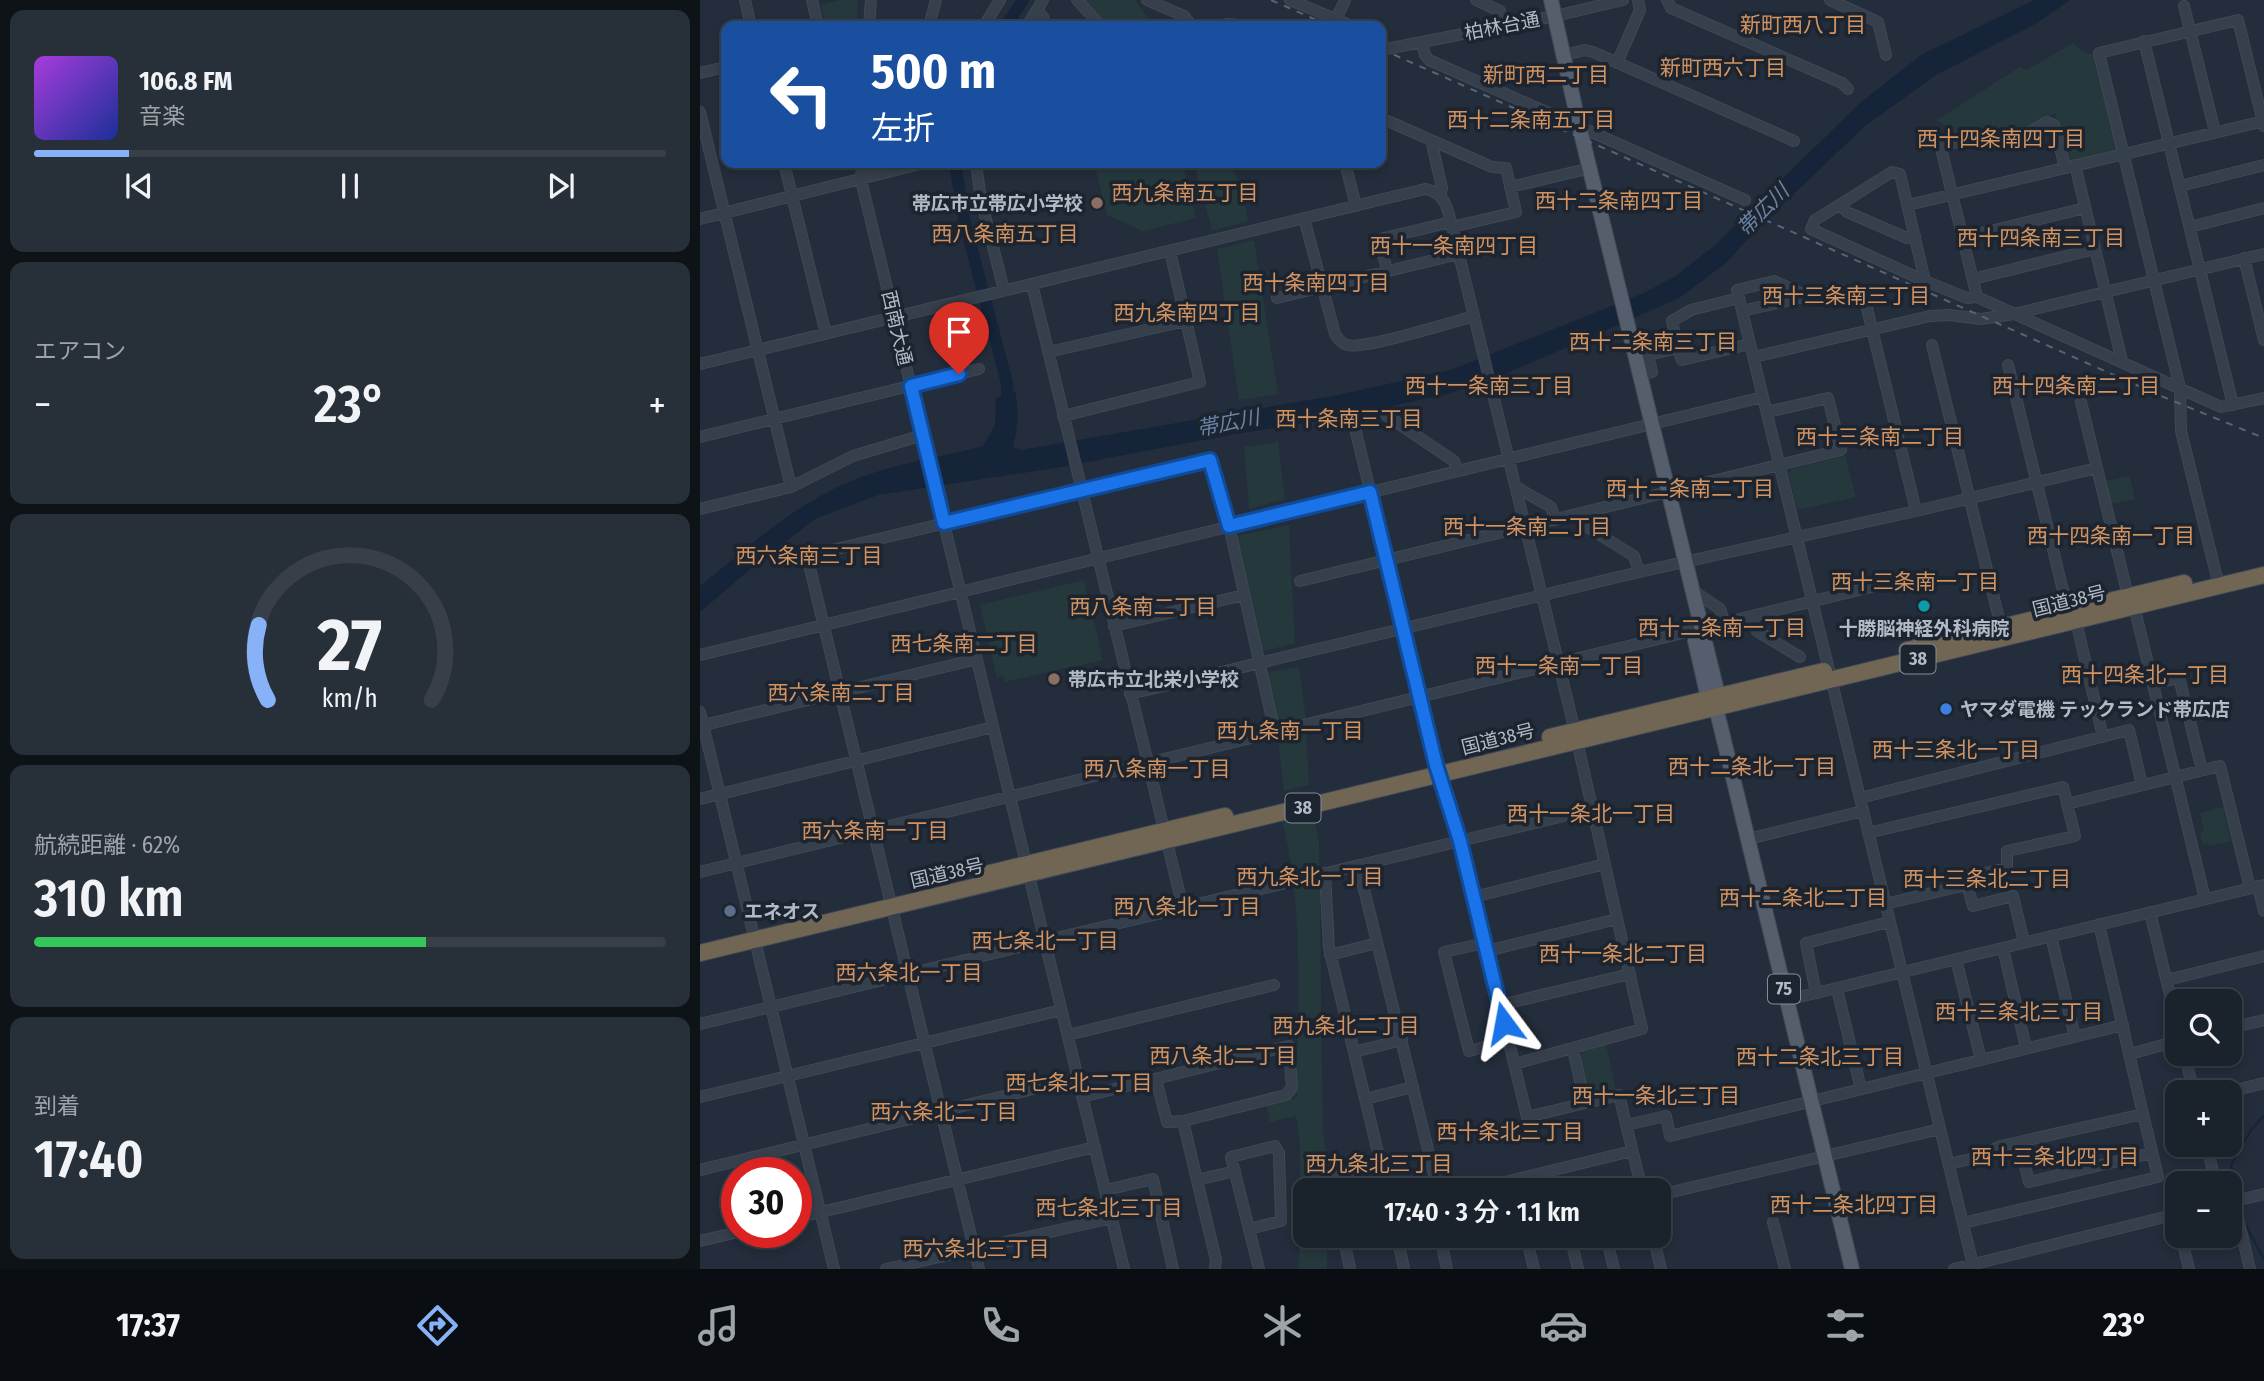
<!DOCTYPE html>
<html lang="ja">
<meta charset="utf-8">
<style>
:root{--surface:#1a222c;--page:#272f38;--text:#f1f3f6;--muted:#9fa4a9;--line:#383f48;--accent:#87b2f7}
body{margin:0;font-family:"Fira Sans Condensed","Noto Sans JP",sans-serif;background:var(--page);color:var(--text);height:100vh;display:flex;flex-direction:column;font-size:26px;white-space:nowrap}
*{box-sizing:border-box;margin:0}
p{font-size:23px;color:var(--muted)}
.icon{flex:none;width:38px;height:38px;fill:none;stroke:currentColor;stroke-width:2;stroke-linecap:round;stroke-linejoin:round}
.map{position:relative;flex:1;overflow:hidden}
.drawer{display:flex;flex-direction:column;gap:10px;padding:10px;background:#0e1318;width:700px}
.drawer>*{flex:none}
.top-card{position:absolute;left:21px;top:21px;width:665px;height:147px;border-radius:14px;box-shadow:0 4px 10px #0003,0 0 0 2px var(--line);background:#1a4fa0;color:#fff;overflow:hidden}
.fabs{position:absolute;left:1465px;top:989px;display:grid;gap:14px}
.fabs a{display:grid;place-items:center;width:77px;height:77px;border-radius:14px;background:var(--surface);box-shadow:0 4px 10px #0003,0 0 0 2px var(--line);font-size:35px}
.speed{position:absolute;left:21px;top:1157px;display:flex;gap:14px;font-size:35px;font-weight:700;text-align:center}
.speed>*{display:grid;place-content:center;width:91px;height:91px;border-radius:50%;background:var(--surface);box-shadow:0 4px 10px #0003,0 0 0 2px var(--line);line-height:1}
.speed .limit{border:10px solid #d22;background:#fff;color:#111}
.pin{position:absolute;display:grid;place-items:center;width:60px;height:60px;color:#fff;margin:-72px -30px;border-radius:50% 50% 50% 0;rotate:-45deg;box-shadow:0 0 7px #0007}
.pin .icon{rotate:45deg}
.me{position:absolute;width:77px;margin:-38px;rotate:347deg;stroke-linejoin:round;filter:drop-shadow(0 0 5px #0008)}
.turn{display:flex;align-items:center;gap:24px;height:147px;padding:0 35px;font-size:32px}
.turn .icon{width:91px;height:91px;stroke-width:2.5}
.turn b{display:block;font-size:49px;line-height:60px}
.big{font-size:52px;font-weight:600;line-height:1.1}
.drawer .card{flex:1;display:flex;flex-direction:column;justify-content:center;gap:10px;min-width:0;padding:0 24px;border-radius:14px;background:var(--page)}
.drawer .dial{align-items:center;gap:0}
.dial svg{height:182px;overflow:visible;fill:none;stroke:var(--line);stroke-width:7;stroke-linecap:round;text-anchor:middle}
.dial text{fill:var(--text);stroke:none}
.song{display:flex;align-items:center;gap:21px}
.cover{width:84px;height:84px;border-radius:10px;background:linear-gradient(135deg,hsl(280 70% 55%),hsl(230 70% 35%))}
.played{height:7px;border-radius:4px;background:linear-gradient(90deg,var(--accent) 15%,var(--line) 15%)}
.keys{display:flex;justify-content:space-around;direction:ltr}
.heat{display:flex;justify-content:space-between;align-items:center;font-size:38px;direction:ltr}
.charge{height:10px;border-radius:5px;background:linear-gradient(90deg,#34c759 62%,var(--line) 0)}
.trip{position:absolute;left:593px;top:1178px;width:378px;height:70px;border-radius:14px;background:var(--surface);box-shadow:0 4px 10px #0003,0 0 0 2px var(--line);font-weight:600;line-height:70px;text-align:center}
.menu{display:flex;height:112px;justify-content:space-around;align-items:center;background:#0a0e12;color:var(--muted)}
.menu .icon{width:49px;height:49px}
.menu .active{color:var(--accent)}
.menu b{font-size:32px;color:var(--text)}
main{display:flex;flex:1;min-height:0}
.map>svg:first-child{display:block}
.green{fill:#25393c}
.water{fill:#162439}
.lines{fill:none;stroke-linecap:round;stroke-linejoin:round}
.stream{stroke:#162439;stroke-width:2}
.river{stroke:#162439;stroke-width:12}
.minor-casing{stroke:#404854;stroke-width:12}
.major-casing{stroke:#404854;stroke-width:16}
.highway-casing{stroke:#424a56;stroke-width:18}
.minor{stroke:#363f4c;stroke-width:10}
.major{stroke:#545e6c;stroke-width:14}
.highway{stroke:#716654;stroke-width:16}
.rail{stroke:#586373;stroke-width:2;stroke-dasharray:7 7;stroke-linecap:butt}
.route-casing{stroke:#114b97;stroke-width:18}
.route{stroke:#1a73e8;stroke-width:12}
.education-dot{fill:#8d6e63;stroke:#1c2430;stroke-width:2.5}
.culture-dot{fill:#0f9aa8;stroke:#1c2430;stroke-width:2.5}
.shop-dot{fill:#3f7fe0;stroke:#1c2430;stroke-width:2.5}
.service-dot{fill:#5c6f8a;stroke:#1c2430;stroke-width:2.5}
.labels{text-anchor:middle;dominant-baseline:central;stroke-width:7;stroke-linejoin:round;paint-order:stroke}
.shield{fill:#1c2430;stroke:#858d9a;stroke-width:2}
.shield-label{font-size:18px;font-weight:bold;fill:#b2bac7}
.street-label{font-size:19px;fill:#b2bac7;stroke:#1c2430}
.poi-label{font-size:19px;font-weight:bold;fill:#b2bac7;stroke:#1c2430;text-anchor:start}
.neighbourhood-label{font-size:21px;fill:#d39361;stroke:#1c2430}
.water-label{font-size:21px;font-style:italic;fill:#6b84a6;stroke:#1c2430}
</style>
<main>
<section class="drawer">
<div class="card">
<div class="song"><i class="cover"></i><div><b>106.8 FM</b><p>音楽</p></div></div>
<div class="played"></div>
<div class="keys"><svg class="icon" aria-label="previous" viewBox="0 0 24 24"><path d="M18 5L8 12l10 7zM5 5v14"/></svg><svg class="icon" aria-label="pause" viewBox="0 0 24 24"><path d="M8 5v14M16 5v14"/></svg><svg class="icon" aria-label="next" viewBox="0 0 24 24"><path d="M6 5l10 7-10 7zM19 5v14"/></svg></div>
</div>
<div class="card"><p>エアコン</p>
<div class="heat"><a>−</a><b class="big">23°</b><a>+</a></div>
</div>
<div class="card dial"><svg viewBox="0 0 100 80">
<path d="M14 69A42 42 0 1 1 86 69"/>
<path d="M14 69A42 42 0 0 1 10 36" stroke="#87b2f7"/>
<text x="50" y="56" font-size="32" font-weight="700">27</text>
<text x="50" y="72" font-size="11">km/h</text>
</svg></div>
<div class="card"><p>航続距離 · 62%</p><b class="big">310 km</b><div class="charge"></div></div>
<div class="card"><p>到着</p><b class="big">17:40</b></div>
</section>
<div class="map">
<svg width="1564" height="1269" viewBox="0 0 1564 1269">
<rect width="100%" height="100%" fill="#232d3b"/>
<path class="green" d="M 140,0 L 158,0 L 156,26 L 125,26 L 121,5 Z
M 379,0 L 435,0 L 454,26 L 402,26 Z
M 1373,43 L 1383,52 L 1395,55 L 1419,150 L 1372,161 L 1367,159 L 1355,113 L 1314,135 L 1262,138 L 1237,120 L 1320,67 L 1327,70 Z
M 394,163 L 482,163 L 496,218 L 443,231 L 407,215 Z
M 494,163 L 531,163 L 542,190 L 548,221 L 512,231 Z
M 554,240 L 578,394 L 539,400 L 517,249 Z
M 578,442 L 585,499 L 549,509 L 544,447 Z
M 1145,456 L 1156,497 L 1097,510 L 1088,473 L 1092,469 Z
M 1430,476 L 1435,499 L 1411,504 L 1406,481 Z
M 589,525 L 595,643 L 560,652 L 537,536 Z
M 384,580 L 403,660 L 305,682 L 303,676 L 297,678 L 280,605 Z
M 599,667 L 606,719 L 576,726 L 564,673 Z
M 606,732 L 609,785 L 584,791 L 578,738 Z
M 1523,807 L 1531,841 L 1509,846 L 1508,843 L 1503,844 L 1500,833 L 1504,831 L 1500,813 Z
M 613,816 L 619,841 L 623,1130 L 630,1190 L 606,1190 L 606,1236 L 627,1236 L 627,1269 L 599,1269 L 600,1143 L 596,1116 L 570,1122 L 566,1104 L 597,1098 C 597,1011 605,905 582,822 Z
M 906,1044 L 916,1091 L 889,1098 L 879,1059 L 883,1051 Z"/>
<path class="water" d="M 1334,0 L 1370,0 L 1337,23 L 1236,75 L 1165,126 L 1054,232 L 1026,263 L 979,298 L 900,333 L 807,373 L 750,393 L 638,418 L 535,434 L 361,467 L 178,495 L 115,519 L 54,566 L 0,612 L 0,586 C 47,548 92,506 149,482 C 191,464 239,458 283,446 L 295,425 L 296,398 L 315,391 C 319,411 318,427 313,447 L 321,450 L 638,395 L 751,370 L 944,293 L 976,276 L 1015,245 L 1160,103 L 1221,55 Z"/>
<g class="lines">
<path class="stream" d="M 1536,1195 L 1531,1165 L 1551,1130 L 1564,1116
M 1545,1224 L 1564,1259"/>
<path class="river" d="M 306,26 L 323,0
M 255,163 L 264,219 L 307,383 L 308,408"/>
<g class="minor-casing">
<path id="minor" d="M 45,0 L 51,26
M 112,0 L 118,26
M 377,0 L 401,26
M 447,0 L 484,16 L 492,26
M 590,0 L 652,26
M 776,0 L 800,11 L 803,26
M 967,0 L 971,8 L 1142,83 L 1148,89
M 1130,0 L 1178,22 L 1186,55
M 1484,6 L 1515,132
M 337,10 L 343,17 L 346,26
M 169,26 L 171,0
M 229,26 L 236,0
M 284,26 L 300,0
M 327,26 L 343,0
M 516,26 L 529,24 L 548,26
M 633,26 L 645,0
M 1444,41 L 1533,405
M 722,42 L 725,55 L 729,60 L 1045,200
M 681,50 L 855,16 L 923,0
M 864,55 L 885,50 L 893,52 L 1094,141
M 917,63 L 940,10 L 938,0
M 0,73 L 26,67
M 0,112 L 91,487
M 681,118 L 792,167 L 806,168 L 816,212 L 752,227
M 731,140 L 742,188 L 740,195
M 84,163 L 126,334
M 162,163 L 161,180 L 424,1269
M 276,163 L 281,200 L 304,290
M 645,163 L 656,206
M 1375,165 L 1422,361
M 1365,167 L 1354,125 L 1347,122 L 1316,140 L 1247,143 L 1241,148 L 1277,297 L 1521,407 L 1564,398
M 1480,186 L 1564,165
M 810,187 L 891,168
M 1140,205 L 1147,212 L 1207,238 L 1215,236
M 1208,205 L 1564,121
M 604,218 L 635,334 C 638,339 641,343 647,345 C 662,350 753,322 774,316
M 0,219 L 224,163
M 1490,227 L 1564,208
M 1262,238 L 1385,208
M 1544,258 L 1564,340
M 687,272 L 680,239 L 751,222
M 1273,279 L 1395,249
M 1225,281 L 1200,174 L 1192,172 L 1115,220 L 1111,229 L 1225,281 L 1267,298 L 1277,297
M 332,284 L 483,908
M 1107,296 L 1074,281 L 1037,290 L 1274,1269
M 577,298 L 759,254
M 1042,311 L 1139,289 L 1165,300 L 1216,511
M 1232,345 L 1302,631
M 978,348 L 972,321 L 991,310 L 1039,298
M 348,352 L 486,321
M 1054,357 L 1230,316 L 1249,315 L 1281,319 L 1314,314 L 1564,254
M 0,364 L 725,189 C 744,192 747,206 751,222 L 873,723 L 942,1029 L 814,1064
M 1308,365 L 1368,611 L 1376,621 L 1403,737
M 940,375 L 952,372 L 948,355 L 978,348 L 982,360 L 1050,344
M 1381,402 L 1428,596 L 1434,606 L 1505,899
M 363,416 L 500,382 L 470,251
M 687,416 L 754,461 L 757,471
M 654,424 L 736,765 L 774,897 L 827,1117 L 919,1095 L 942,1190
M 0,437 L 279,369
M 816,487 L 851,507 L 855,520
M 0,509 L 91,487 L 153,456 L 223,435
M 883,513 L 887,527 L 934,556 L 939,572
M 600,581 L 1141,450 L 1128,398 L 1067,412
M 1519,586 L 1481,431 L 1480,388 L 1399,53 L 1538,20 L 1564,126
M 992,590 L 1020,609 L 1025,624
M 1052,617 L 1057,631 L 1100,657
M 414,626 L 544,595
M 0,655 L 1063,397
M 1453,684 L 1479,678 L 1502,770
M 430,694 L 939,572 L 1216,511 L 1397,468
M 0,712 L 134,1269
M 0,726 L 277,659
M 1160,798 L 1429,730 L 1442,785
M 0,799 L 293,727
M 1367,804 L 1520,766 L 1550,888
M 1168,833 L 1363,787 L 1375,836 L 1307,851 L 1307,868 L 1265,878 L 1273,906 L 1313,896 L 1324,942
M 1048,839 L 1163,811
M 658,865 L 738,1190
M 0,872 L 1200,580
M 625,873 L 629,948 L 687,1190
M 1558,886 L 1564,911
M 774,897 L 905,864
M 1185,904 L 1266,885
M 1450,912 L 1477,1024
M 1351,936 L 1375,1037
M 785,943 L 744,952 L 769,1051 L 808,1041
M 1303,948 L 1326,1048
M 787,951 L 917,919
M 630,955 L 677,943
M 1256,959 L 1281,1060
M 1467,980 L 1564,956
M 1137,989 L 1161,1089
M 1116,993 L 1106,943 L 1189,922
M 1087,1000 L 1564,885
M 800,1005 L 930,974
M 0,1024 L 893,809
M 1530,1028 L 1564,1020
M 368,1035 L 574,985
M 873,1049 L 885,1103
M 654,1052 L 702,1040
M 1430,1054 L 1477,1041
M 1484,1054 L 1494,1092
M 1528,1092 L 1564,1083
M 0,1097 L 361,1010
M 382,1097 L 589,1046 L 592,1088 L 586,1095 L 483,1121 L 467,1122 L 456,1079
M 665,1099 L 713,1087
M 483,1121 L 516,1260 L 515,1269
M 926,1125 L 966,1116 L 970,1136 L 1423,1025
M 1319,1143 L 1329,1182 L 1452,1153
M 1506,1144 L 1516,1183
M 1249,1164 L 1275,1158 L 1301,1146 L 1443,1114 L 1399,924
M 0,1170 L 378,1078
M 497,1180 L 535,1171
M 406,1190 L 453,1179 L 473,1269
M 633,1190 L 631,1178 L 648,1173
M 772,1190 L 932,1151
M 959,1195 L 1240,1129
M 1534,1201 L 1550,1269
M 1530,1202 L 1564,1194
M 96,1218 L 395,1147
M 1073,1222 L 1085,1269
M 1263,1223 L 1458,1177 L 1443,1114
M 549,1229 L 581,1221 L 579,1153 L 575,1146 L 531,1157 L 559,1269
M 643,1236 L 650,1269
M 697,1236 L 704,1269
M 740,1236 L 747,1269
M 826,1236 L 834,1269
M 870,1236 L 878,1269
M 906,1236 L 914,1269
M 953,1236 L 961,1269
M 1481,1236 L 1489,1269
M 0,1241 L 39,1232
M 186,1269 L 412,1218
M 279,1269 L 107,556 L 510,460 L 529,526 L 575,733
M 1254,1269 L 1477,1214"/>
</g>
<g class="major-casing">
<path id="major" d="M 851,0 L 879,125 L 1018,695 L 1016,709 L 1020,724 L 1152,1269
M 995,641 L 1008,698 L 1015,708"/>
</g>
<g class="highway-casing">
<path id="highway" d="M 1207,650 L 1484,583
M 850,737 L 1124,671
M 282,875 L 525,816
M 0,953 L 1564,575"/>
</g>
<use href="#minor" class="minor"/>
<use href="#major" class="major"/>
<use href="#highway" class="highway"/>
<path class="rail" d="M 571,0 L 630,26
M 681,49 L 1461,396 L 1564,438"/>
</g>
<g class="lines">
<g class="route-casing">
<path id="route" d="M 259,374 L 211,386 L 244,523 L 510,460 L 529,526 L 670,492 L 736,765 L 760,841 L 804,1023"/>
</g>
<use href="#route" class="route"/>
</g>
<g class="education-dot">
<circle cx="397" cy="203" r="7"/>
<circle cx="354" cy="679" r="7"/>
</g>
<circle class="culture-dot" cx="1224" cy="606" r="7"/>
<circle class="shop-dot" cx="1246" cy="709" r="7"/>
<circle class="service-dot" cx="30" cy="911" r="7"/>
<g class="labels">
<g class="shield">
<rect x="1200.5" y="644.5" width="35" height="29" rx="5"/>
<rect x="585.5" y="793.5" width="35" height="29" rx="5"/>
<rect x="1068" y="974.5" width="32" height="29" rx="5"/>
</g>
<g class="shield-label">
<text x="1218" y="659">38</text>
<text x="603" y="808">38</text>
<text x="1084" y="989">75</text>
</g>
<g class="street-label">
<text transform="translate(802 26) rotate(-11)">柏林台通</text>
<text transform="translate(197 328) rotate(77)">西南大通</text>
<text transform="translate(1369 601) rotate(-14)">国道38号</text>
<text transform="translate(798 739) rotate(-14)">国道38号</text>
<text transform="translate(247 873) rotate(-13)">国道38号</text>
</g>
<g class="poi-label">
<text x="383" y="203" text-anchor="end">帯広市立帯広小学校</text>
<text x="1224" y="628" text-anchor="middle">十勝脳神経外科病院</text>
<text x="368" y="679">帯広市立北栄小学校</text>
<text x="1260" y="709">ヤマダ電機 テックランド帯広店</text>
<text x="44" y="911">エネオス</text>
</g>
<g class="neighbourhood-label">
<text x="1103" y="25">新町西八丁目</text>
<text x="1023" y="68">新町西六丁目</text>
<text x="846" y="75">新町西二丁目</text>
<text x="831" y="120">西十二条南五丁目</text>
<text x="1301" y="139">西十四条南四丁目</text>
<text x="485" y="193">西九条南五丁目</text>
<text x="919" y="201">西十二条南四丁目</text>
<text x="305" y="234">西八条南五丁目</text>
<text x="1341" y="238">西十四条南三丁目</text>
<text x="754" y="246">西十一条南四丁目</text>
<text x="616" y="283">西十条南四丁目</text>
<text x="1146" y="296">西十三条南三丁目</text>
<text x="487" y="313">西九条南四丁目</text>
<text x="953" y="342">西十二条南三丁目</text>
<text x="789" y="386">西十一条南三丁目</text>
<text x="1376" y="386">西十四条南二丁目</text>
<text x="649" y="419">西十条南三丁目</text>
<text x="1180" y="437">西十三条南二丁目</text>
<text x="990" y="489">西十二条南二丁目</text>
<text x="827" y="527">西十一条南二丁目</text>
<text x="1411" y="536">西十四条南一丁目</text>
<text x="109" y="556">西六条南三丁目</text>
<text x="1215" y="582">西十三条南一丁目</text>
<text x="443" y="607">西八条南二丁目</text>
<text x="1022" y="628">西十二条南一丁目</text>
<text x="264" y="644">西七条南二丁目</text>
<text x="859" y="666">西十一条南一丁目</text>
<text x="1445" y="675">西十四条北一丁目</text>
<text x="141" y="693">西六条南二丁目</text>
<text x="590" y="731">西九条南一丁目</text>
<text x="1256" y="750">西十三条北一丁目</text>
<text x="1052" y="767">西十二条北一丁目</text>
<text x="457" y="769">西八条南一丁目</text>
<text x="891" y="814">西十一条北一丁目</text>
<text x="175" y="831">西六条南一丁目</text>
<text x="610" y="877">西九条北一丁目</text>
<text x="1287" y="879">西十三条北二丁目</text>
<text x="1103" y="898">西十二条北二丁目</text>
<text x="487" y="907">西八条北一丁目</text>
<text x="345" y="941">西七条北一丁目</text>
<text x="923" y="954">西十一条北二丁目</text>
<text x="209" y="973">西六条北一丁目</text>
<text x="1319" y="1012">西十三条北三丁目</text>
<text x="646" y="1026">西九条北二丁目</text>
<text x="523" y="1056">西八条北二丁目</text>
<text x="1120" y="1057">西十二条北三丁目</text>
<text x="379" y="1083">西七条北二丁目</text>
<text x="956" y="1096">西十一条北三丁目</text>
<text x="244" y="1112">西六条北二丁目</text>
<text x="810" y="1132">西十条北三丁目</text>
<text x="1355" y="1157">西十三条北四丁目</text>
<text x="679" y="1164">西九条北三丁目</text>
<text x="1154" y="1205">西十二条北四丁目</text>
<text x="409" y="1208">西七条北三丁目</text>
<text x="276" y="1249">西六条北三丁目</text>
</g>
<g class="water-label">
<text transform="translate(1063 210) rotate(-45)">帯広川</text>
<text transform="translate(528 423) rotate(-11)">帯広川</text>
</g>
</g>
</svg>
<div class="fabs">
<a><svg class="icon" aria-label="search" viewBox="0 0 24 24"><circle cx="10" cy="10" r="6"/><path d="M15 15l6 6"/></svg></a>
<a>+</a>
<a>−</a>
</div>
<div class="speed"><div class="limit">30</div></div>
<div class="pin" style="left:259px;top:374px;background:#d93025"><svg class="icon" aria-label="arrive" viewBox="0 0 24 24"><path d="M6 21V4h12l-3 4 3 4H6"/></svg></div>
<svg class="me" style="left:804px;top:1023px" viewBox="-20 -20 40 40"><path d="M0-17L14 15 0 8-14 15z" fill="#1a73e8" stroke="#fff" stroke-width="4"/></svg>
<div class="trip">17:40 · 3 分 · 1.1 km</div>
<div class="top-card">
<div class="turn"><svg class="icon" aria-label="left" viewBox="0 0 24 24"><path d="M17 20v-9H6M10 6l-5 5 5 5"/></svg><div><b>500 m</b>左折</div></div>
</div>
</div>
</main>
<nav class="menu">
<b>17:37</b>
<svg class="icon active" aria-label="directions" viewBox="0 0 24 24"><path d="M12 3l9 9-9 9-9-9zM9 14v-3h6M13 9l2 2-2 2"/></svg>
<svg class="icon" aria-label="music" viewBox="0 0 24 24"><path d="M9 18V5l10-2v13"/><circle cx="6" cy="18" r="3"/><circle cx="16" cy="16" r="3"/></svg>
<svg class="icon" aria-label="phone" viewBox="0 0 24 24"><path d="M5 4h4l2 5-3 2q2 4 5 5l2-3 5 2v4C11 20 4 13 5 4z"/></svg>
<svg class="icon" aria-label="climate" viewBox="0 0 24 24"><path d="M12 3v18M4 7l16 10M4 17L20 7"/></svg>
<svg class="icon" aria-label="car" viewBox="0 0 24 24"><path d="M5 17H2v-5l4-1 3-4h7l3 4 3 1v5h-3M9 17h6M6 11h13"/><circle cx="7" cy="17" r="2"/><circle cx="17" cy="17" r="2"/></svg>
<svg class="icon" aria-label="filters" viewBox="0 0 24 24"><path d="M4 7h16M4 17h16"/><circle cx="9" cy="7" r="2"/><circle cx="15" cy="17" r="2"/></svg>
<b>23°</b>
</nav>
